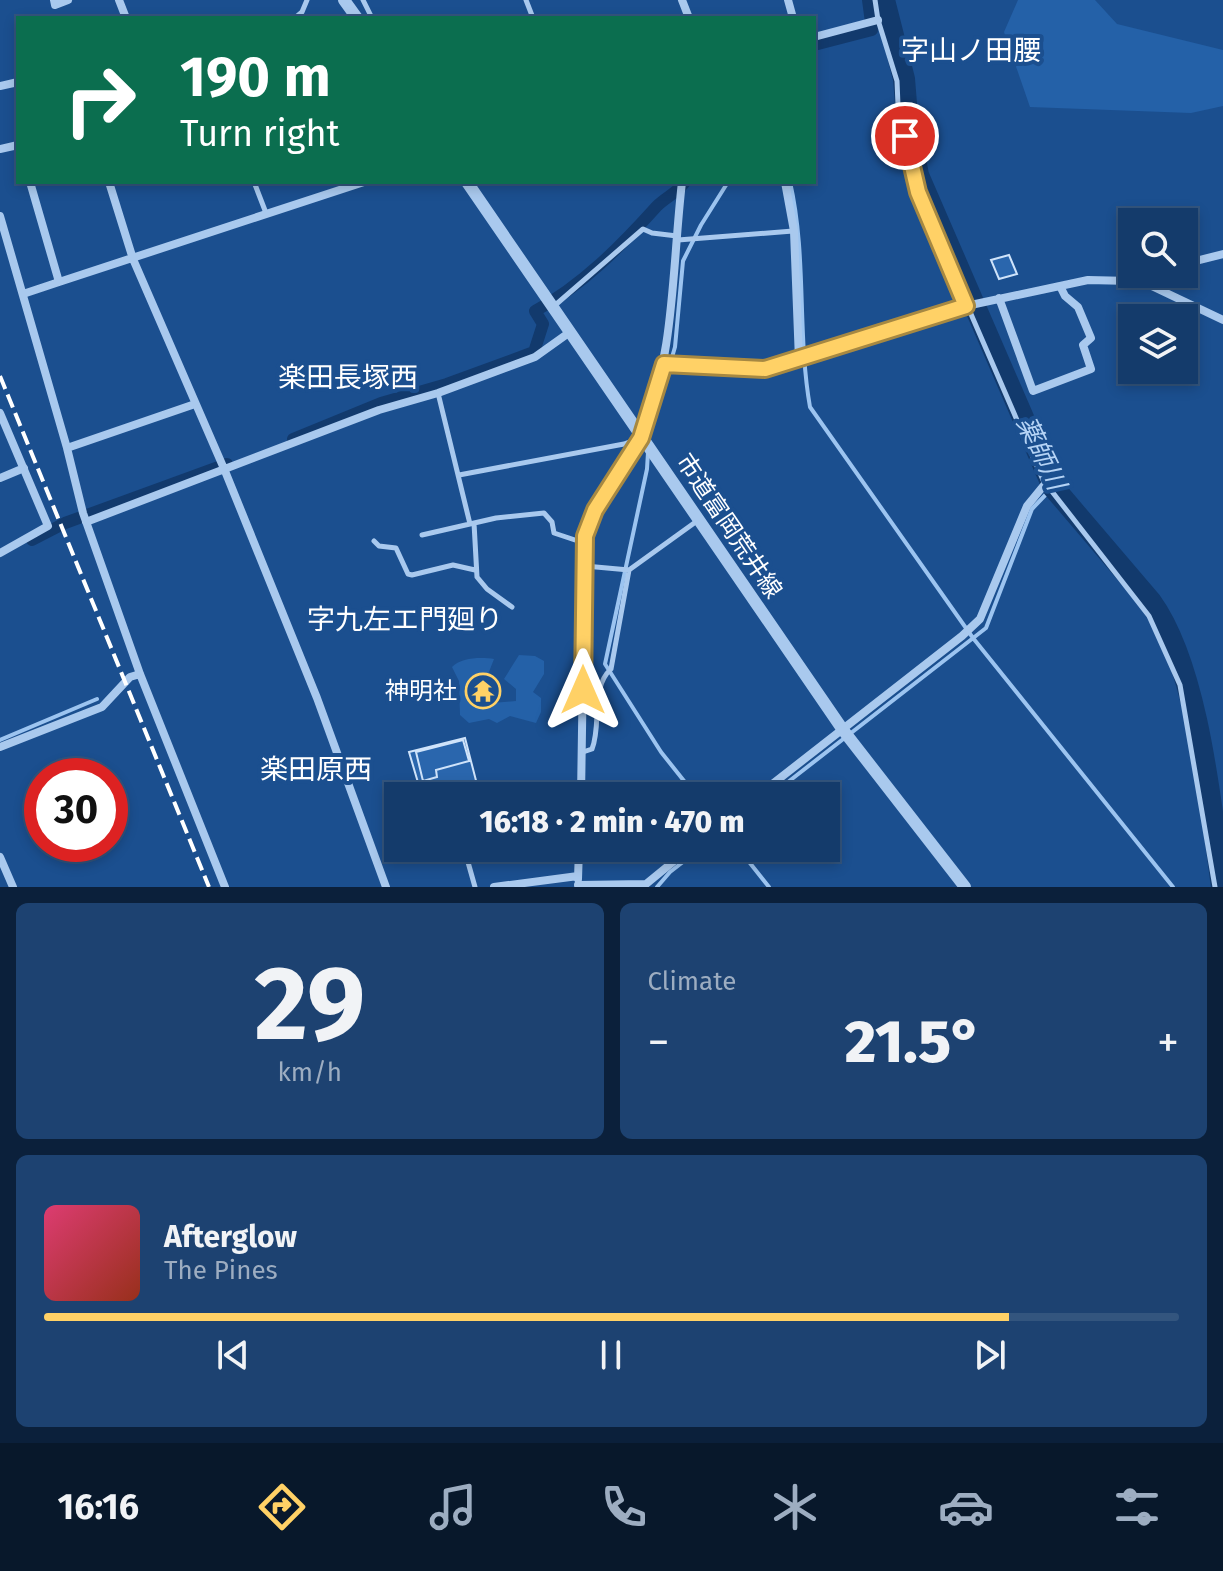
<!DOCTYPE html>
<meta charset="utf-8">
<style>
:root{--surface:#143b6b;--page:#1d4271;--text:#f1f3f6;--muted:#9dadc1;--line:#33557e;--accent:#ffd166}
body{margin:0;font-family:"Fira Sans","Noto Sans JP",sans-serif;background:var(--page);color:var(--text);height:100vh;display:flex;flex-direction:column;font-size:30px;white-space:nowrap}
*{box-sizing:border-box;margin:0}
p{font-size:26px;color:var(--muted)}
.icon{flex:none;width:44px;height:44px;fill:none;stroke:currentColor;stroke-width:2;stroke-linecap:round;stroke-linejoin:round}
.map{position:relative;height:887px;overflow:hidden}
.panel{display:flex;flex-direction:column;gap:16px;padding:16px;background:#0b203b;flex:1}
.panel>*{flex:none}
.banner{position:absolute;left:16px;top:16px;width:800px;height:168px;border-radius:0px;box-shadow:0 4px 12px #0003,0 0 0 2px var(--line);background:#0b6e4f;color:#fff;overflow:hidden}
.controls{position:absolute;left:1118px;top:208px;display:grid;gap:16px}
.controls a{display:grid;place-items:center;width:80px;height:80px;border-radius:0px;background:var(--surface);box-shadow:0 4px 12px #0003,0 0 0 2px var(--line);font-size:40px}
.speed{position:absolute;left:24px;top:758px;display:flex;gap:16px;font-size:40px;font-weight:700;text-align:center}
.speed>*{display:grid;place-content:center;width:104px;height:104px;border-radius:50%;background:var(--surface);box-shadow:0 4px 12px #0003,0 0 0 2px var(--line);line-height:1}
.speed .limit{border:12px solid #d22;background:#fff;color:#111}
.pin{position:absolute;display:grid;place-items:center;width:68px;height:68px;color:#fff;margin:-34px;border:4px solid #fff;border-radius:50%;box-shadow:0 2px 8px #0007}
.me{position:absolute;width:88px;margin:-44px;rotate:0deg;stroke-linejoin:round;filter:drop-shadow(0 0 6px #0008)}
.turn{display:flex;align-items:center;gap:28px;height:168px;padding:0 32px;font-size:36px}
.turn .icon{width:104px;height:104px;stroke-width:2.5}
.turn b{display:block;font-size:56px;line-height:68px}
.big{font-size:60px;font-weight:800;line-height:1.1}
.panel .widget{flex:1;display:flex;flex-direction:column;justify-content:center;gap:12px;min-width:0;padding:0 28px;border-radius:12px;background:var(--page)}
.panel .dial{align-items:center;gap:0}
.dial b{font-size:104px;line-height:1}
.song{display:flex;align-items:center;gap:24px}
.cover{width:96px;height:96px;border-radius:12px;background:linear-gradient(135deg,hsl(340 70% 55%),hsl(10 70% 35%))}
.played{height:8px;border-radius:4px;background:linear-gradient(90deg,var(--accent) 85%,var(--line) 85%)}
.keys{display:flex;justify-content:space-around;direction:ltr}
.heat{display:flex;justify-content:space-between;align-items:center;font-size:44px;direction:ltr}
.panel .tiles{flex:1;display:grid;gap:16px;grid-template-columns:1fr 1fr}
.widget:last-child{grid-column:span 2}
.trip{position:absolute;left:384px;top:782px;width:456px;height:80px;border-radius:0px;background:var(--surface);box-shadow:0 4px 12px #0003,0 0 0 2px var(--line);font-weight:800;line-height:80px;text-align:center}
.dock{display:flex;height:128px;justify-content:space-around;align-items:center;background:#08182b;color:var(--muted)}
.dock .icon{width:56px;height:56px}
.dock .selected{color:var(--accent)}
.dock b{font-size:36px;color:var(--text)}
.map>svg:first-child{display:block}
.green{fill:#2461a8}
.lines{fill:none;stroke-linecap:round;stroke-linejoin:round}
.stream{stroke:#9cc4f0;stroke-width:4}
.canal{stroke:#123a6d;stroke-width:12}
.river{stroke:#123a6d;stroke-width:22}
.building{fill:#2a66ad;stroke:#cfe3fa;stroke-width:2}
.service{stroke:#a9c9ee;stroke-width:5}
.minor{stroke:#a9c9ee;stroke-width:8}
.tertiary{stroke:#a9c9ee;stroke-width:12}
.rail{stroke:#fff;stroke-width:4;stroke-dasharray:14 6;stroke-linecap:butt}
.route-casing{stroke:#a68842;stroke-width:20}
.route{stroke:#ffd166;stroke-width:14}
.labels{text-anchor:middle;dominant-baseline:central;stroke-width:8;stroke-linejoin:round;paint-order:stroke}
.street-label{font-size:24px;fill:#fff;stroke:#1b4f8f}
.poi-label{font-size:24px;fill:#fff;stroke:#1b4f8f;text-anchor:end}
.water-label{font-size:26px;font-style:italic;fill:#b5d3f5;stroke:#1b4f8f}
.quarter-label{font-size:28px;fill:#fff;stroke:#1b4f8f}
</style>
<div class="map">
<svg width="1223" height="887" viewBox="0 0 1223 887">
<rect width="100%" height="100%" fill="#1b4f8f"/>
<path class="green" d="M 1018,0 L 1095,0 L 1117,24 L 1223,50 L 1223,106 L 1191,113 L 1030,107 L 1004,32 Z
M 519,655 L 535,656 L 544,661 L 544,674 L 533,692 L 541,698 L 541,712 L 536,723 L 510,716 L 497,723 L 489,719 L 469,723 L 460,715 L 459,681 L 452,667 C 461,657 482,657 494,659 L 487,677 L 477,681 L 469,680 L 464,689 L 469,701 L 480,704 L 516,701 L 516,689 L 504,679 Z"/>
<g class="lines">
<path class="stream" d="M 790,182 C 807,256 797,333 810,407 L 973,638 L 1173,887
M 648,439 L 675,347 L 683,261 L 701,225 L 728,182
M 648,452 L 647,469 L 605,664 L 661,752 L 696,796
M 0,740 L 97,699
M 770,796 L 986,628 L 1032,509 L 1053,487
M 738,848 L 769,887
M 657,887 L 670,872 L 701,848"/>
<path class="canal" d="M 814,45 L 872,30 L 868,0
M 293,439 L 381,403 L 447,384 L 534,352 L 543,324 L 535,311 C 582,286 622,245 657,206 C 666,197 677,193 685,182
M 32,540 L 65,523 L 227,464"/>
<path class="river" d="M 884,0 L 904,79 L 907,116 L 918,175 L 1053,487 L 1151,602 C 1198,667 1211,807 1222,887"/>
</g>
<path class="building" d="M 1009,255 L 1017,274 L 999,279 L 991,260 Z
M 488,684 L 488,688 L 495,688 L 494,694 L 488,694 L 488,697 L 471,696 L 470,688 Z
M 465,738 L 480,796 L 422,796 L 409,752 Z
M 463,740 L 469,761 L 436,770 L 437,777 L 423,781 L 416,752 Z"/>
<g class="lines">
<path class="service" d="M 363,0 L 372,18
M 526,0 L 533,18
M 875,0 L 878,20 L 897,81 L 898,105 L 918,192 L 1043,480 L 1149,616 L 1180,685 L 1215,887
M 295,18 L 302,12 L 307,0
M 254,182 L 266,213
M 678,240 L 793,231
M 553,307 L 643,229 L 652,233 L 677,236
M 438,393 L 470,524
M 459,475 L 624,444 L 640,438
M 474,523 L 477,577 L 487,589 L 512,607
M 422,535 L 496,518 L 544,513 L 552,522 L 554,533 L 584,543
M 374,541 L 379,546 L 396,548 L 408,574 L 412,575 L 453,565 L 475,570
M 585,566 L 629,570
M 583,752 L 592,749 C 602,724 590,688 611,669 L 629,570 L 697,521
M 464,848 L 475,887"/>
<path class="minor" d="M 54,0 L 55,5 L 68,0
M 119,0 L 126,18
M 682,0 L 689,18
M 788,0 L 793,18
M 814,37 L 878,20
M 0,86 L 18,82
M 0,149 L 18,145
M 30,182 L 59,282 L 364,182
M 109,182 L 133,259 L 225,471 L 317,698 L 386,887
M 785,182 L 794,231 L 799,360
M 0,216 L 67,448 L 83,513 L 140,674 L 225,887
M 1184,264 L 1223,254
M 1139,280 L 1223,320
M 23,294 L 59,282
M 999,298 L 1033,391 L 1091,369 L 1083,345 L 1091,338 L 1078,307 L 1065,296 L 1060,286
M 664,364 L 765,369 L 966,306 L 1088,280 L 1131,281 L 1152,274
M 0,413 L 48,526 L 0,553
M 67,448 L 195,404
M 0,478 L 24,468
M 86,522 L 379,410 L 438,393 L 535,357 L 570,332
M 0,747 L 102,707 L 130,677 L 140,674
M 581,796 L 585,536 C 594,498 627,471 642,435 C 675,354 672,268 682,182
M 757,796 L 962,636 L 980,619 L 1027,506 L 1045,484
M 0,857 L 13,887
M 578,879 L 579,848
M 578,885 L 646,884 L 690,848
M 494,887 L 578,876"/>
<path class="tertiary" d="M 344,0 L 357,18
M 467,182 L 843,730 L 965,887"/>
<path class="rail" d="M 0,376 L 209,887"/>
</g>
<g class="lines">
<g class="route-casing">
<path id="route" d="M 583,690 L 585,536 L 595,510 L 641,438 L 664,364 L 765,369 L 966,306 L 918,192 L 905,136"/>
</g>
<use href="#route" class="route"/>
</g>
<defs>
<g id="temple-ring" transform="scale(1.8)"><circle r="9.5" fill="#1b4f8f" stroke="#ffd166" stroke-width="1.5"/><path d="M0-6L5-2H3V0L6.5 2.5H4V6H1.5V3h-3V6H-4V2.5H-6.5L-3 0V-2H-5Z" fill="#ffd166"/></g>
</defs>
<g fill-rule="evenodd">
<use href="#temple-ring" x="483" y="691"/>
</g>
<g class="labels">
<g class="street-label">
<text transform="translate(729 526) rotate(56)">市道富岡荒井線</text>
</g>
<g class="poi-label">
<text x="457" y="691">神明社</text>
</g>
<g class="water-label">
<text transform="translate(1041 453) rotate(64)">薬師川</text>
</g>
<g class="quarter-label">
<text x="971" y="50">字山ノ田腰</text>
<text x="348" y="377">楽田長塚西</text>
<text x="405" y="619">字九左エ門廻り</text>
<text x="316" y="769">楽田原西</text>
</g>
</g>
</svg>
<div class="controls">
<a><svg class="icon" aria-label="search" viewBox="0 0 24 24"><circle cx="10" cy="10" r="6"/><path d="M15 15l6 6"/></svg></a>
<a><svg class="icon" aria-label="layers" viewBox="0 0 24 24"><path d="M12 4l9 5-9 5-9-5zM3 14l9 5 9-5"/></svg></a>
</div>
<div class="speed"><div class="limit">30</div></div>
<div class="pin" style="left:905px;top:136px;background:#d93025"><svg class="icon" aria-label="arrive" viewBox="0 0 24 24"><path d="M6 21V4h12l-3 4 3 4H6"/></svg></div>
<svg class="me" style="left:583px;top:690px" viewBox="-20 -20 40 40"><path d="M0-17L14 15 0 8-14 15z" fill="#ffd166" stroke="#fff" stroke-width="4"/></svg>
<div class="trip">16:18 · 2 min · 470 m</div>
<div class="banner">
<div class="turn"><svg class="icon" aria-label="right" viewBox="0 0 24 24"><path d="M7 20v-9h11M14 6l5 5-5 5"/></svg><div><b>190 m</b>Turn right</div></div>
</div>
</div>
<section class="panel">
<div class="tiles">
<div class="widget dial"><b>29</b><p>km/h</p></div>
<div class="widget"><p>Climate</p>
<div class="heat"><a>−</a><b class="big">21.5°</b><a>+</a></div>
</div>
<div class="widget">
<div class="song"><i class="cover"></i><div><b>Afterglow</b><p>The Pines</p></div></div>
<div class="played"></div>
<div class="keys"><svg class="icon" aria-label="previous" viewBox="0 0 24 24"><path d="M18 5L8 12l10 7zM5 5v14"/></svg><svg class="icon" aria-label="pause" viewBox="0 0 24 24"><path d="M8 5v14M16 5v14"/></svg><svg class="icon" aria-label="next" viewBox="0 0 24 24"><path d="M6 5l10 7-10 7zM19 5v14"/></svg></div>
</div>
</div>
</section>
<nav class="dock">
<b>16:16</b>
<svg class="icon selected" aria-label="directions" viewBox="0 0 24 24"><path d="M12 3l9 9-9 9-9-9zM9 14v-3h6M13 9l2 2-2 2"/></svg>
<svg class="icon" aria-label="music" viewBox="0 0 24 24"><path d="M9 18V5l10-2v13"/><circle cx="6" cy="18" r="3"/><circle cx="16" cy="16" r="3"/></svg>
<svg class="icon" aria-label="phone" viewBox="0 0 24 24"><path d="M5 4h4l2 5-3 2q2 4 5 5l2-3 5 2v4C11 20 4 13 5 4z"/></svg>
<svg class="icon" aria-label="climate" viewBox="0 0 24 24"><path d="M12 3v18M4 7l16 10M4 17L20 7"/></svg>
<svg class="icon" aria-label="car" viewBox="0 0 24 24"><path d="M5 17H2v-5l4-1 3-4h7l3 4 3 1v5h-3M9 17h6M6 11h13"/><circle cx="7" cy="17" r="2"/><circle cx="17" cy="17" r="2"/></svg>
<svg class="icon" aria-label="filters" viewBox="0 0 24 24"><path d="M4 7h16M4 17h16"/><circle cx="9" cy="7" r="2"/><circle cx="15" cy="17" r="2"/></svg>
</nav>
